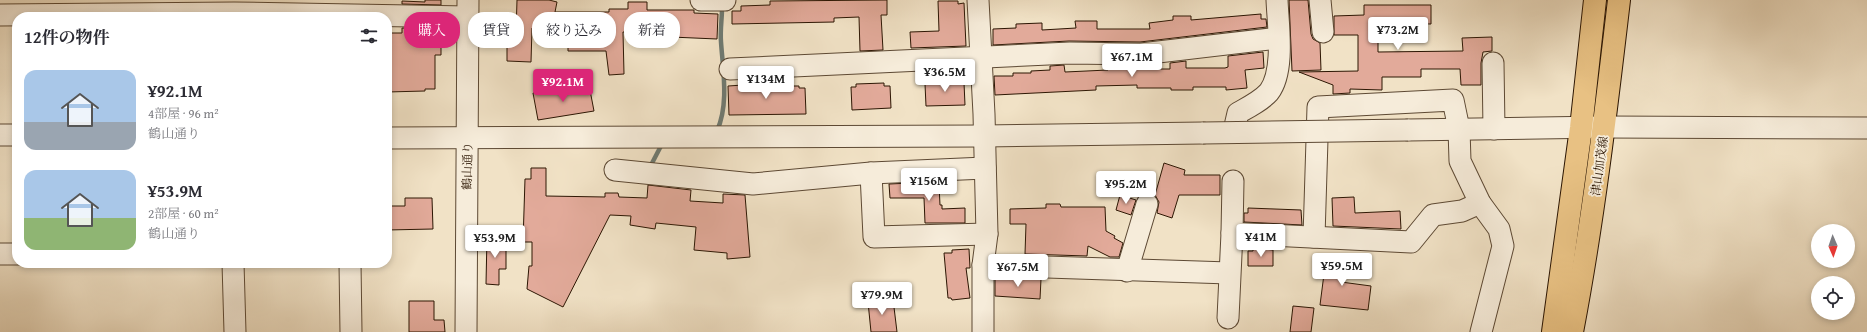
<!DOCTYPE html>
<html lang="ja">
<head>
<meta charset="utf-8">
<style>
  :root { --surface:#fff; --page:#f7f7f7; --text:#2b2b33; --muted:#7c7c81; --accent:#db2777 }
  body { margin:0; font-family:"Gentium Book Plus","Noto Serif JP",serif; background:var(--page); color:var(--text); height:100vh; display:flex; flex-direction:column; font-size:15px; white-space:nowrap }
  * { box-sizing:border-box; margin:0 }
  p { font-size:13px; color:var(--muted) }
  .icon { flex:none; width:22px; height:22px; fill:none; stroke:currentColor; stroke-width:2; stroke-linecap:round; stroke-linejoin:round }
  .map { position:relative; flex:1; overflow:hidden }
  .details { position:absolute; left:12px; top:12px; width:380px; height:256px; display:flex; flex-direction:column; background:var(--surface); border-radius:16px; box-shadow:0 2px 6px #0003 }
  .details>* { flex:none }
  .hud { position:absolute; left:404px; top:12px; width:380px; height:36px; display:flex; gap:8px }
  .needle { width:26px; rotate:178deg }
  .fabs { position:absolute; left:1811px; top:224px; display:grid; gap:8px }
  .fabs a { display:grid; place-items:center; width:44px; height:44px; border-radius:50%; background:var(--surface); box-shadow:0 2px 6px #0003; font-size:20px }
  .price { position:absolute; translate:-50% -34px; padding:0 9px; border-radius:4px; background:#fff; color:#222; font-size:13px; line-height:26px; filter:drop-shadow(0 1px 2px #0008) }
  .price::after { content:''; position:absolute; left:50%; top:24px; width:12px; height:9px; margin-left:-6px; background:inherit; clip-path:polygon(0 0,100% 0,50% 100%) }
  .price.active { background:var(--accent); color:#fff }
  ul { padding:0; list-style:none }
  li { display:flex; align-items:center; gap:12px; height:100px; padding:0 12px }
  li span { display:grid; place-items:center; flex:none; width:112px; height:80px; border-radius:12px; color:#555 }
  li>.icon { margin-inline-start:auto }
  span .icon { width:48px; height:48px; fill:#fffc; stroke-width:1 }
  li b { font-size:17px }
  h2 { display:flex; justify-content:space-between; align-items:center; height:48px; padding:0 12px; font-size:17px }
  .pill { padding:0 14px; border-radius:16px; background:var(--surface); box-shadow:0 2px 6px #0003; font-size:14px; line-height:36px }
  .pill.active { background:var(--accent); color:#fff }
  .map>svg:first-child { display:block }
  .lines { fill:none; stroke-linecap:round; stroke-linejoin:round }
  .stream { stroke:#6f7a71; stroke-width:4.5 }
  .building { fill:#e2aa9a; stroke:#2c1603 }
  .minor-casing { stroke:#5d4934; stroke-width:23 }
  .major-casing { stroke:#2c1603; stroke-width:24 }
  .minor { stroke:#f6ecda; stroke-width:21 }
  .major { stroke:#e8c183; stroke-width:22 }
  .minor-bridge-casing { stroke:#5d4934; stroke-width:23; stroke-linecap:butt }
  .minor-bridge { stroke:#f6ecda; stroke-width:21 }
  .labels { text-anchor:middle; dominant-baseline:central; stroke-width:3.5; stroke-linejoin:round; paint-order:stroke }
  .street-label { font-size:12px; fill:#2c1603; stroke:#f6ecda }
</style>
</head>
<body>
<div class="map">
<svg width="1867" height="332" viewBox="0 0 1867 332">
  <rect width="100%" height="100%" fill="#f1e2c6"/>
  <filter id="stains"><feTurbulence type="fractalNoise" baseFrequency=".005" numOctaves="4"/><feColorMatrix values="0 0 0 0 .2 0 0 0 0 .09 0 0 0 0 .02 0 0 0 .5 -.17"/></filter>
  <radialGradient id="worn" r=".72"><stop offset=".6" stop-color="#630" stop-opacity="0"/><stop offset="1" stop-color="#630" stop-opacity=".3"/></radialGradient>
  <g class="lines">
    <g class="stream">
      <path d="M717 131C729 104 723 71 721 42 720 31 722 19 722 8"/>
      <path d="M650 167 662 144"/>
    </g>
  </g>
  <g class="building">
    <path d="M425 0H441V5L402 4V1L425 2Z"/>
    <path d="M517 0H549L557 2 555 12H609V9H628V2H647V10H694V13L718 14 717 39 648 36V32H623L624 74 609 75 606 51H568V30H541L532 28 531 62 507 61V40H513V33H516Z"/>
    <path d="M887 0V15H881L883 50 860 51 859 17 834 18V22L732 24V11H741V6L770 5V1Z"/>
    <path d="M1289 0H1308L1311 34 1313 39 1320 43 1321 70 1292 71Z"/>
    <path d="M938 1H958V4L964 3 966 46 911 48 910 32 939 31Z"/>
    <path d="M1364 5H1431V24L1378 23V52L1463 51 1462 38 1492 37V51L1483 52 1481 63V85H1461L1460 69H1421V77H1382V90L1350 89V93L1333 94V85L1299 72 1358 71V35H1334V16L1364 15Z"/>
    <path d="M1261 14V19H1266L1267 27 1140 42 1069 41 993 45V29L1016 28V24L1042 23V30L1076 28 1075 21H1097V29H1150L1149 23 1173 20V16H1191V20Z"/>
    <path d="M402 28 441 29V55H435V89H425V91L387 92V33H402Z"/>
    <path d="M1263 52 1264 68 1245 70 1247 88 1226 90V87H1193V90H1171V88H1137V85L1096 86V90L995 95 994 76H1013V73H1031V71L1050 70V66L1064 65 1065 72 1108 70V66H1133V69H1170V63L1186 61V68H1225L1228 67V56Z"/>
    <path d="M959 79V83H964L965 105 926 106 925 84H930V80Z"/>
    <path d="M884 83V86H890L891 108 852 110 851 87H856V84Z"/>
    <path d="M759 84V86H799V88H805L806 114 729 115 728 86Z"/>
    <path d="M589 85 594 111 538 120 533 93 548 90 549 93Z"/>
    <path d="M1164 163 1185 170 1184 175H1220V195H1179L1172 218 1157 213 1159 202 1155 195Z"/>
    <path d="M531 168H546V196L605 197V193H618L619 197 647 198 648 185 691 190 690 201 723 203V194L745 195 750 257 727 259V253L694 250 696 227 656 223 655 229 630 225 631 216 610 215 563 307 527 289 529 266H532V242H523L525 179H531Z"/>
    <path d="M912 183V185L939 184 940 205H942V209L965 208V223H925L924 198H890L889 184Z"/>
    <path d="M1120 195 1136 200 1131 215 1116 210Z"/>
    <path d="M1354 197 1355 213 1400 211 1401 229 1333 226 1332 198Z"/>
    <path d="M405 198H432L433 229 387 230V206H405Z"/>
    <path d="M1046 204H1060L1061 207H1105L1106 231 1115 236 1114 238 1123 243 1119 257H1110L1088 246 1087 256 1025 254 1026 224H1010V209L1046 208Z"/>
    <path d="M1248 208 1301 210 1302 225 1244 222V213H1248Z"/>
    <path d="M487 237H506V269H499V285L486 284Z"/>
    <path d="M1253 248 1273 250V266H1248V251H1253Z"/>
    <path d="M969 249 970 268H966L970 298 952 300 951 298H948L944 253H952V250Z"/>
    <path d="M1324 255 1344 258 1341 282 1371 286 1368 310 1320 305 1324 274H1321Z"/>
    <path d="M995 277 1041 279 1040 299 995 296Z"/>
    <path d="M893 299 897 332H871L868 302Z"/>
    <path d="M409 301H434V320H444L445 332H409Z"/>
    <path d="M1293 306 1314 308 1311 332H1290Z"/>
  </g>
  <g class="lines">
    <defs>
      <g id="minor">
        <path d="M701 0H725"/>
        <path d="M978 0 984 114 987 234 983 265V332"/>
        <path d="M1320 0 1323 32"/>
        <path d="M0 15 234 13 468 17"/>
        <path d="M1493 63 1494 129"/>
        <path d="M730 69 1070 53 1141 54 1278 38"/>
        <path d="M1235 126 1238 113C1249 107 1261 101 1269 92 1285 71 1278 25 1277 0"/>
        <path d="M1408 130 1604 127 1867 128"/>
        <path d="M0 135H17"/>
        <path d="M387 138 984 136 1203 133"/>
        <path d="M615 170 753 184 871 173 985 168"/>
        <path d="M871 173 874 237 987 234"/>
        <path d="M1232 233 1411 242 1433 215 1462 211 1480 203"/>
        <path d="M1314 237 1318 107 1453 100 1459 129 1460 161 1480 203 1499 229 1503 246 1481 332"/>
        <path d="M0 254H17"/>
        <path d="M233 263 235 332"/>
        <path d="M350 263 351 332"/>
        <path d="M983 265 1229 273"/>
        <path d="M1127 271 1147 204"/>
        <path d="M1228 318 1232 233 1233 181"/>
        <path d="M466 332 468 0"/>
      </g>
      <g id="major">
        <path d="M1553 332 1581 128 1595 0"/>
        <path d="M1572 332C1593 222 1606 111 1619 0"/>
      </g>
    </defs>
    <use href="#minor" class="minor-casing"/>
    <use href="#major" class="major-casing"/>
    <use href="#minor" class="minor"/>
    <use href="#major" class="major"/>
    <defs>
      <path id="minor-bridge" d="M1203 133 1408 130"/>
    </defs>
    <use href="#minor-bridge" class="minor-bridge-casing"/>
    <use href="#minor-bridge" class="minor-bridge"/>
  </g>
  <g class="labels">
    <g class="street-label">
      <text transform="translate(467 166) rotate(-89)">鶴山通り</text>
      <text transform="translate(1599 166) rotate(-82)">津山加茂線</text>
    </g>
  </g>
  <rect width="100%" height="100%" filter="url(#stains)"/>
  <rect width="100%" height="100%" fill="url(#worn)"/>
</svg>
<div class="fabs">
<a><svg class="needle" viewBox="-14 -14 28 28"><path d="M0-13l5 13h-10z" fill="#e53935"/><path d="M0 13l5-13h-10z" fill="#7c7c81"/></svg></a>
<a><svg class="icon" aria-label="locate" viewBox="0 0 24 24"><circle cx="12" cy="12" r="6"/><path d="M12 2v4M12 18v4M2 12h4M18 12h4"/></svg></a>
</div>
<b class="price" style="left:1398px;top:51px">¥73.2M</b>
<b class="price" style="left:1132px;top:78px">¥67.1M</b>
<b class="price" style="left:945px;top:93px">¥36.5M</b>
<b class="price" style="left:766px;top:100px">¥134M</b>
<b class="price active" style="left:563px;top:103px">¥92.1M</b>
<b class="price" style="left:929px;top:202px">¥156M</b>
<b class="price" style="left:1126px;top:205px">¥95.2M</b>
<b class="price" style="left:1261px;top:258px">¥41M</b>
<b class="price" style="left:495px;top:259px">¥53.9M</b>
<b class="price" style="left:1342px;top:287px">¥59.5M</b>
<b class="price" style="left:1018px;top:288px">¥67.5M</b>
<b class="price" style="left:882px;top:316px">¥79.9M</b>
<div class="hud">
<a class="pill active">購入</a>
<a class="pill">賃貸</a>
<a class="pill">絞り込み</a>
<a class="pill">新着</a>
</div>
<section class="details">
<h2>12件の物件<svg class="icon" aria-label="filters" viewBox="0 0 24 24"><path d="M4 7h16M4 17h16"/><circle cx="9" cy="7" r="2"/><circle cx="15" cy="17" r="2"/></svg></h2>
<ul>
<li><span style="background:linear-gradient(#a9c7e8 65%,#9aa5b1 0)"><svg class="icon" aria-label="home" viewBox="0 0 24 24"><path d="M3 11l9-7 9 7M6 9v11h12V9"/></svg></span><div><b>¥92.1M</b><p>4部屋 · 96 m²</p><p>鶴山通り</p></div></li>
<li><span style="background:linear-gradient(#a9c7e8 60%,#8fb573 0)"><svg class="icon" aria-label="home" viewBox="0 0 24 24"><path d="M3 11l9-7 9 7M6 9v11h12V9"/></svg></span><div><b>¥53.9M</b><p>2部屋 · 60 m²</p><p>鶴山通り</p></div></li>
</ul>
</section>
</div>
</body>
</html>
